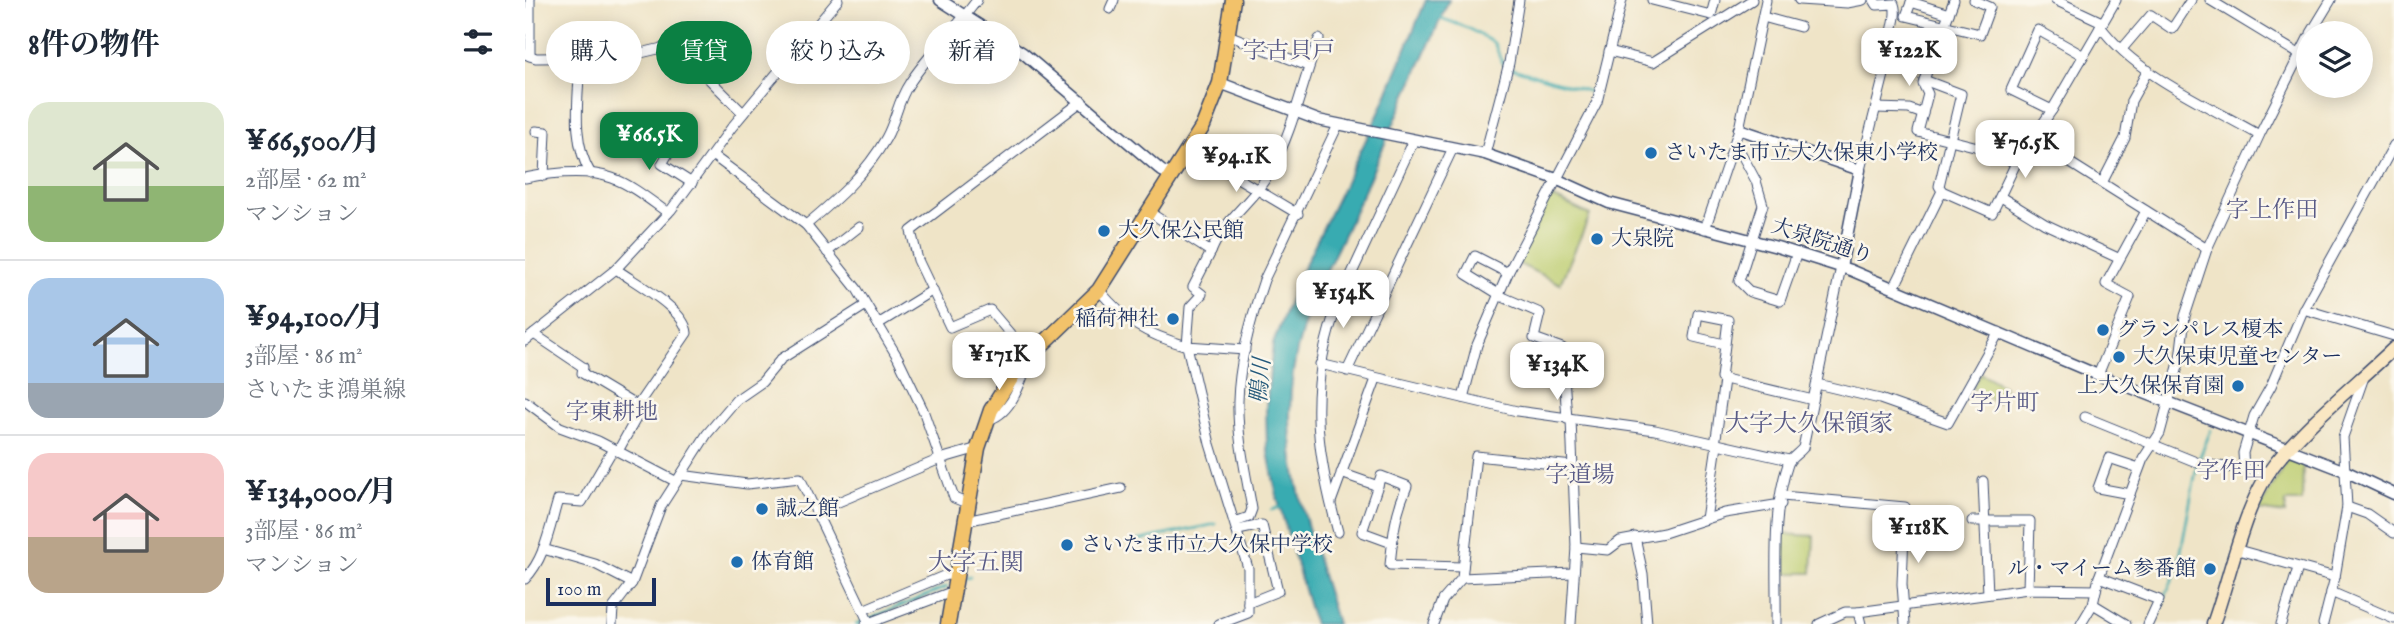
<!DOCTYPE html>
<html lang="ja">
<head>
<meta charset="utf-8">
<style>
  :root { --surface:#fff; --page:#f6f6f7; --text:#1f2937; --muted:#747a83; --line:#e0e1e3; --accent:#0b8043 }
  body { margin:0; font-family:"IM FELL English","Noto Serif JP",serif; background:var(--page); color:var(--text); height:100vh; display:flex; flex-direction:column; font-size:26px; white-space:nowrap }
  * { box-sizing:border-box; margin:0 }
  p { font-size:23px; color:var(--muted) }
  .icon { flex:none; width:38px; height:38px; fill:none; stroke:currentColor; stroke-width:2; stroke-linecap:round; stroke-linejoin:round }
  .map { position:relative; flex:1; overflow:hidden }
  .panel { display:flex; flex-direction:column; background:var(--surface); width:525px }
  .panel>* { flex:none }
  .hud { position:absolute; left:21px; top:21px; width:665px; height:63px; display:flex; gap:14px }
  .tools { position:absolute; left:1771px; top:21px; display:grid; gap:14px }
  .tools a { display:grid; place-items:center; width:77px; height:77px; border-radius:50%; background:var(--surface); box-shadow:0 4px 18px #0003; font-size:35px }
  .scale { position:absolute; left:21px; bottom:18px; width:110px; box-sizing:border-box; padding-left:7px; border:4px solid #1b2f5e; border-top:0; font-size:19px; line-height:24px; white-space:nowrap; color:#1b2f5e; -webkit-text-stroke:5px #fbf7ec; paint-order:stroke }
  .price { position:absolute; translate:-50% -60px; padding:0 16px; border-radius:14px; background:#fff; color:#222; font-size:23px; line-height:46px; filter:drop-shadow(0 2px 4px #0008) }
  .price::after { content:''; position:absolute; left:50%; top:42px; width:21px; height:16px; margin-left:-10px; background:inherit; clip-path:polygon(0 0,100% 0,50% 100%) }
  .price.selected { background:var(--accent); color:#fff }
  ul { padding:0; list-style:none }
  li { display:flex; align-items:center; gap:21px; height:175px; padding:0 28px }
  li+li { border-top:2px solid var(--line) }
  li span { display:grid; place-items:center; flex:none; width:196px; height:140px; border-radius:21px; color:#555 }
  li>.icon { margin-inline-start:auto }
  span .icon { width:84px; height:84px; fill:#fffc; stroke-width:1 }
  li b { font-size:30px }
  h2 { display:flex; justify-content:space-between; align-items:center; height:84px; padding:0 28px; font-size:30px }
  .chip { padding:0 24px; border-radius:32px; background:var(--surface); box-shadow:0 4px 18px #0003; font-size:24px; line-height:63px }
  .chip.selected { background:var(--accent); color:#fff }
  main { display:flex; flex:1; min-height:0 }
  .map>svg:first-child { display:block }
  .green { fill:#bccc6e; stroke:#6c7e66; stroke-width:2 }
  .water { fill:#38abb1; stroke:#2a6d88; stroke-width:2 }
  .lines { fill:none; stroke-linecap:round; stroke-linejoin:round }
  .stream { stroke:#38abb1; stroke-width:2.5 }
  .minor-casing { stroke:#3b4a6e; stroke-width:11 }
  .tertiary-casing { stroke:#3b4a6e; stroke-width:13 }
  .secondary-casing { stroke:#3b4a6e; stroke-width:15 }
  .primary-casing { stroke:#3b4a6e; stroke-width:17 }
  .minor { stroke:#fff; stroke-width:9 }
  .tertiary { stroke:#fff; stroke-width:10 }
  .secondary { stroke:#fae7c3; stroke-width:12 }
  .primary { stroke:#f2c26a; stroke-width:14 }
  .poi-dot { fill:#1f6fb2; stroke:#fbf7ec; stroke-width:2.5 }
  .labels { text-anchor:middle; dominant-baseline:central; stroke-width:5; stroke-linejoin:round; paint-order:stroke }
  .poi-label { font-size:21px; fill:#1b2f5e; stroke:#fbf7ec; text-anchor:start }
  .street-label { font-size:21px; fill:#1b2f5e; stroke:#fbf7ec }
  .neighbourhood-label { font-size:23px; fill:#585a86; stroke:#fbf7ec }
  .water-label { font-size:23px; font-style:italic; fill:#255a7b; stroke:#fbf7ec }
  .quarter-label { font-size:24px; fill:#585a86; stroke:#fbf7ec }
</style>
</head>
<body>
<main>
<section class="panel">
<h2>8件の物件<svg class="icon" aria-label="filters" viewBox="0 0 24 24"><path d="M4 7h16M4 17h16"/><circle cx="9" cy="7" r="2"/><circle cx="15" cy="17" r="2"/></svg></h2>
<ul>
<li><span style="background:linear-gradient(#dfe7d0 60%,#8fb573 0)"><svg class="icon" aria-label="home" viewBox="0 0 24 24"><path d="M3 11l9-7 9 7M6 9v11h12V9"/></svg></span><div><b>¥66,500/月</b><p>2部屋 · 62 m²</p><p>マンション</p></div></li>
<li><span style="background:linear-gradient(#a9c7e8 75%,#9aa5b1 0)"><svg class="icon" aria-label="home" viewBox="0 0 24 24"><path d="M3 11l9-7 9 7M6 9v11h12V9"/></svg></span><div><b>¥94,100/月</b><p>3部屋 · 86 m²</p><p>さいたま鴻巣線</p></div></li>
<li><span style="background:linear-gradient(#f6c9c9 60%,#b9a48a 0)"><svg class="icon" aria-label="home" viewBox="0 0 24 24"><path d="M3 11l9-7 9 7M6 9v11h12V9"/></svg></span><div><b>¥134,000/月</b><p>3部屋 · 86 m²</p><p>マンション</p></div></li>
</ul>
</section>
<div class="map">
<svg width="1869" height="624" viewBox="0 0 1869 624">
  <rect width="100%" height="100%" fill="#fbf7ec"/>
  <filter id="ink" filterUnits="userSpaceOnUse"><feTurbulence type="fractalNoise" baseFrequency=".0143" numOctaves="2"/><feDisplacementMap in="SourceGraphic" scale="14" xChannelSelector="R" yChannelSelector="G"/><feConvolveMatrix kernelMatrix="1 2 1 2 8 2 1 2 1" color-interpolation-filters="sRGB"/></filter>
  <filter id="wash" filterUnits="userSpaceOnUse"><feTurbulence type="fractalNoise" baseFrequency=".00686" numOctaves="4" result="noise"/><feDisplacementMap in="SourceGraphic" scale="28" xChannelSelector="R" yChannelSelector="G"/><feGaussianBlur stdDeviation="1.57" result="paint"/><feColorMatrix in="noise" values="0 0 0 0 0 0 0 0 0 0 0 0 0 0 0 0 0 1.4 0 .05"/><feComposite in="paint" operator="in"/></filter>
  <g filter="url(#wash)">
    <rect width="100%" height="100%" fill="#efe4c7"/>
    <g class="green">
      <path d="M1025 196 1065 215 1035 284 992 263Z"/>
      <path d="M1455 373 1480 387 1472 403 1447 388Z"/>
      <path d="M1763 459 1778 463 1777 502H1761L1760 514 1734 510Z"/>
      <path d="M1256 534 1289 536 1287 573H1254Z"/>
    </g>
    <path class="water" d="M901 0H924C893 69 862 139 831 208 797 285 764 330 765 418 765 488 793 557 812 624H789L752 497 742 447 741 407 748 344 771 283 854 113Z"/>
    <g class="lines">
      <g class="stream">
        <path d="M913 17 943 28 969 43 979 66"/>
        <path d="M985 68 1069 93"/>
        <path d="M1674 459 1686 430"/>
        <path d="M746 510 756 507"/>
        <path d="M611 541 691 524"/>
        <path d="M435 581 445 577"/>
        <path d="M1630 620 1653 567 1672 465"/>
        <path d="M331 624 422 587"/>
      </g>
    </g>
  </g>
  <g filter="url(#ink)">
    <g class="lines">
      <defs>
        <g id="minor">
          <path d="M5 0V56"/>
          <path d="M1127 0 1186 15 1190 0"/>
          <path d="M1274 0 1322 3 1338 0"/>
          <path d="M1387 0 1381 16 1455 34 1465 7 1449 0"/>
          <path d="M1429 0 1420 24 1416 27 1398 84 1403 94 1393 132 1457 148 1491 163"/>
          <path d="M1530 0 1577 22"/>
          <path d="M1685 0 1774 54"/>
          <path d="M1386 2 1424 14"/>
          <path d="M585 9 589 0"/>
          <path d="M1238 17 1275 27"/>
          <path d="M1575 26C1612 76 1681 104 1734 135"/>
          <path d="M1786 33 1806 0"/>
          <path d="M703 35 783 66"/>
          <path d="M1597 49 1626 15 1647 29 1666 0"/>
          <path d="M1084 51 1128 62 1227 0"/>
          <path d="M0 54 11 58 99 57 137 48 154 49 218 113"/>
          <path d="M55 58C54 96 45 140 66 174"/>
          <path d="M1399 80 1436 94 1414 186 1417 191"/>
          <path d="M1351 108 1384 109 1398 114"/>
          <path d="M1527 110 1486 90 1513 30 1557 55"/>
          <path d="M11 131 21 132 19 176"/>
          <path d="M150 142 137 164 167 183"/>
          <path d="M1210 142 1231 181 1238 205 1214 281 1225 292 1255 301 1272 253"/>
          <path d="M1506 142 1531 154 1682 249"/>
          <path d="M664 149 773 214"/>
          <path d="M960 154 984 63 994 0"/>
          <path d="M187 155 281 225 332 289 373 358 398 410 429 498 444 504"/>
          <path d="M698 169 712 146"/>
          <path d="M1335 170 1365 51C1363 35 1374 18 1369 4L1352 5 1349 0"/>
          <path d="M0 178C26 173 62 169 87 178 107 185 126 201 143 213"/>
          <path d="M1577 183 1600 138 1606 101 1623 70"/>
          <path d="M1476 197 1520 224 1593 258"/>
          <path d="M624 212 686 252C702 214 728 203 746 170 769 129 777 82 794 39"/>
          <path d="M281 225C312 199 341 174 361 138 371 120 373 100 384 84 404 53 431 29 452 0"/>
          <path d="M1180 229 1214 129 1241 0"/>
          <path d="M302 252 334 227"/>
          <path d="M686 252 668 287 677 294 665 307 662 346 720 350"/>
          <path d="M983 273 950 256 941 274 980 298 1015 313 1009 338 1037 348 1042 419"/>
          <path d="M1369 288 1417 191 1467 213 1491 163 1527 110 1591 0"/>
          <path d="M574 290C602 323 620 334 662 346L685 444 723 568V613L694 624"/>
          <path d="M1778 309 1869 336"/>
          <path d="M353 324 408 290"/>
          <path d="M9 334 58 367 57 373 112 406 162 333C160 309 110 283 91 269"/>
          <path d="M0 341 91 269 146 210 207 127 313 0"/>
          <path d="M1199 344 1169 337 1173 314 1203 320 1196 378 1288 400"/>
          <path d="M504 356 465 310 425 327 393 260 386 231 557 101"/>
          <path d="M795 364 992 411 1130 430 1264 460"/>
          <path d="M822 371 928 148"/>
          <path d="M1573 375 1605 297 1581 284 1621 211"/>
          <path d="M1292 384 1355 399 1423 423 1474 332"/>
          <path d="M938 398 952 345 983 273 1072 102 1097 0"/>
          <path d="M0 401 35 427 73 441 150 481"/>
          <path d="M1560 417 1676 464 1746 472"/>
          <path d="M462 420C483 416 493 390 500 371L495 365"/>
          <path d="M1190 445 1199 380"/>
          <path d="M93 451 114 413 112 406"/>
          <path d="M1719 467 1718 453 1729 416 1746 386 1779 308 1869 145"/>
          <path d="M816 473 853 486"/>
          <path d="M156 475 222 484 275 478 344 623"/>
          <path d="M1458 481 1463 594"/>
          <path d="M1605 494 1573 488 1584 458 1614 468"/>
          <path d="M1257 496 1380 507 1377 584 1380 624"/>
          <path d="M806 502 851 379"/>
          <path d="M1822 507 1842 514 1869 533"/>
          <path d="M292 511 415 459 453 448"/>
          <path d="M1181 519 1192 445"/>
          <path d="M441 521 596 488"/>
          <path d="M1447 521H1505L1503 589"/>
          <path d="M710 522 724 517 727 509C721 474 712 437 713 401 714 361 726 318 739 280L813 125"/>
          <path d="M713 530 737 525 753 591 723 603"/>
          <path d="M813 532C790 449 782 383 814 301L889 140"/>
          <path d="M1110 537 1118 574 1122 624"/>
          <path d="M867 543 837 532 856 476 882 486C870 514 868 535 865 565L938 567"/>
          <path d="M1051 547 1083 550 1095 541 1139 533 1200 513 1256 504"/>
          <path d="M18 549 70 564 107 583"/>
          <path d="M1713 550 1810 577"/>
          <path d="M1574 577 1634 600 1623 624"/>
          <path d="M937 578 1048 573"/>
          <path d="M0 579C20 559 25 526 33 500L57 502 88 449"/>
          <path d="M1806 592 1869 619"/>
          <path d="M1568 604 1601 624"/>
          <path d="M338 610 421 575 432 576"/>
          <path d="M87 624 88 608 107 583 136 506 182 434 211 400 237 382 256 359 341 305"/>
          <path d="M341 624 429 591"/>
          <path d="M909 624 918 600 937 578 951 456 1048 466"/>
          <path d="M1046 624 1051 547 1046 419"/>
          <path d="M1251 624C1252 573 1246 513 1263 464 1265 458 1273 454 1278 448L1316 267"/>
          <path d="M1294 624 1320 612H1333"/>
          <path d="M1336 624 1333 612 1503 589 1571 590"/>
          <path d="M1556 624 1568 604 1574 577 1618 459 1635 433 1655 359 1660 316 1682 249 1735 134 1783 38"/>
          <path d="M1756 624 1773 568"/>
          <path d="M1798 624 1810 577 1822 507 1818 437 1839 377"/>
        </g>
        <g id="tertiary">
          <path d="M415 0 498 53 637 171 647 175"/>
          <path d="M695 83 793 120 960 154 1031 179 1084 203 1252 247 1325 270 1573 375 1820 471 1869 494"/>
          <path d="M1214 129 1335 170 1316 267"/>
        </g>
        <path id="secondary" d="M1688 624C1706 575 1719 500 1753 460 1787 419 1830 385 1869 348"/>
        <path id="primary" d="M423 624 453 448 466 410 492 369 574 290 678 126 695 83 708 0"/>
      </defs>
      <use href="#minor" class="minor-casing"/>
      <use href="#tertiary" class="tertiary-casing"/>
      <use href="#secondary" class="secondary-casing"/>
      <use href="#primary" class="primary-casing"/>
      <use href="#minor" class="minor"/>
      <use href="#tertiary" class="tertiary"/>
      <use href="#secondary" class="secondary"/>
      <use href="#primary" class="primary"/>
    </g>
  </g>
  <g class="poi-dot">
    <circle cx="1126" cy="153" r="7"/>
    <circle cx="579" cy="231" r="7"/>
    <circle cx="1072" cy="239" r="7"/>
    <circle cx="648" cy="319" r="7"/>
    <circle cx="1578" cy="330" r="7"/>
    <circle cx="1594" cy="357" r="7"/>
    <circle cx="1713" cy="386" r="7"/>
    <circle cx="237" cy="509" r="7"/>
    <circle cx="542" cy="545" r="7"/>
    <circle cx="212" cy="562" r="7"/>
    <circle cx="1685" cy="569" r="7"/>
  </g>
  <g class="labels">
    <g class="poi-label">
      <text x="1140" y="153">さいたま市立大久保東小学校</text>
      <text x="593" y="231">大久保公民館</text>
      <text x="1086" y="239">大泉院</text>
      <text x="634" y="319" text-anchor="end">稲荷神社</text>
      <text x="1592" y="330">グランパレス榎本</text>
      <text x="1608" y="357">大久保東児童センター</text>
      <text x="1699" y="386" text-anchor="end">上大久保保育園</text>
      <text x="251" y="509">誠之館</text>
      <text x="556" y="545">さいたま市立大久保中学校</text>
      <text x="226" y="562">体育館</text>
      <text x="1671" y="569" text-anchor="end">ル・マイーム参番館</text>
    </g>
    <g class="street-label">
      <text transform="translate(1297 242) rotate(18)">大泉院通り</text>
    </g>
    <g class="neighbourhood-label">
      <text x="764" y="51">字古貝戸</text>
      <text x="1747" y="210">字上作田</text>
      <text x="1480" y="403">字片町</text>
      <text x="87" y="412">字東耕地</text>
      <text x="1706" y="471">字作田</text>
      <text x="1055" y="475">字道場</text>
    </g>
    <g class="water-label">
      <text transform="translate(736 381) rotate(-85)">鴨川</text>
    </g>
    <g class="quarter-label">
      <text x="1284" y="424">大字大久保領家</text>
      <text x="451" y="563">大字五関</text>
    </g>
  </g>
</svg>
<div class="tools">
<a><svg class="icon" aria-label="layers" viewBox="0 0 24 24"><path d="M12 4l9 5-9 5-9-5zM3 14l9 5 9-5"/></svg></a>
</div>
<div class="scale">100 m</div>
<b class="price" style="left:1384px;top:88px">¥122K</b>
<b class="price selected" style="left:124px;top:172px">¥66.5K</b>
<b class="price" style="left:1500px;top:180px">¥76.5K</b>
<b class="price" style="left:711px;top:194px">¥94.1K</b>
<b class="price" style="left:818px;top:330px">¥154K</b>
<b class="price" style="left:474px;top:392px">¥171K</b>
<b class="price" style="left:1032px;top:402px">¥134K</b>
<b class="price" style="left:1393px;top:565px">¥118K</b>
<div class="hud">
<a class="chip">購入</a>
<a class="chip selected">賃貸</a>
<a class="chip">絞り込み</a>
<a class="chip">新着</a>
</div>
</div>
</main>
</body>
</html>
